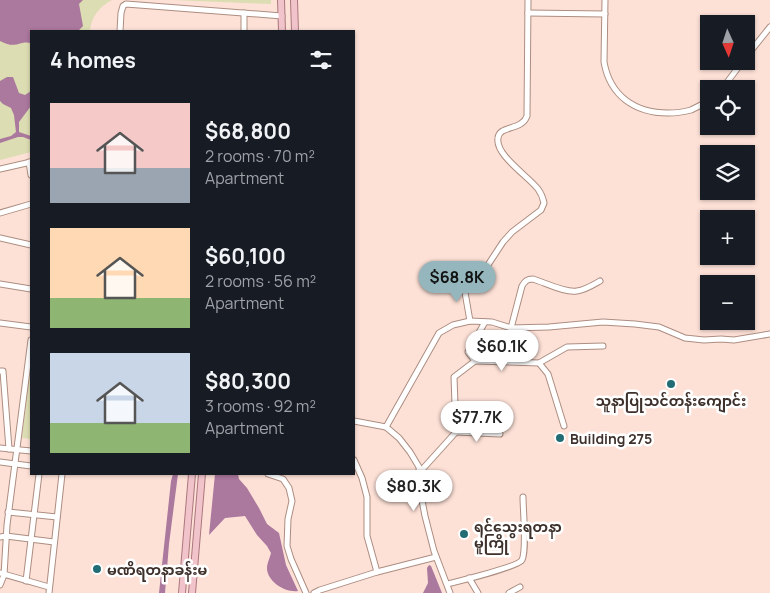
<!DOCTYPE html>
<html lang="en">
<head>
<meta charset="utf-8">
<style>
  :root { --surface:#171b24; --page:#242831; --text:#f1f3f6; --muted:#9ea1a6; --accent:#94b6bc }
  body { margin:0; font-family:Manrope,"Noto Sans Myanmar",sans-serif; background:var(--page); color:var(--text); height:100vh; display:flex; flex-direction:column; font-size:19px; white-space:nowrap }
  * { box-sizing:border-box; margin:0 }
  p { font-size:16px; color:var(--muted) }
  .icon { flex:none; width:28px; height:28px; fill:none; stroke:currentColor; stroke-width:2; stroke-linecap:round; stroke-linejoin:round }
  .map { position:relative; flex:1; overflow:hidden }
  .panel { position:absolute; left:30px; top:30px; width:325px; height:445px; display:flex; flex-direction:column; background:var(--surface); border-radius:0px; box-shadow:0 1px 4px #0004 }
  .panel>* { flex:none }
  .needle { width:32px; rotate:177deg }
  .buttons { position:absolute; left:700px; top:15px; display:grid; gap:10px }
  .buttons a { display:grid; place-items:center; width:55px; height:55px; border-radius:0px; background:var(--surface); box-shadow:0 1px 4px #0004; font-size:25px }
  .price { position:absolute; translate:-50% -42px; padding:0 11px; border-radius:18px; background:#fff; color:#222; font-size:16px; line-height:32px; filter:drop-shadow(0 1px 2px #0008) }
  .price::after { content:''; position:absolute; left:50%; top:30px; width:15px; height:11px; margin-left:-8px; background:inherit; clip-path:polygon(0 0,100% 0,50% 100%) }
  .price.active { background:var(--accent); color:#111 }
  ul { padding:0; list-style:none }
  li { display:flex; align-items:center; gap:15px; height:125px; padding:0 20px }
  li span { display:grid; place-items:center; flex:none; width:140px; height:100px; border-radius:0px; color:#555 }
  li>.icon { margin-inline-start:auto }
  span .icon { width:60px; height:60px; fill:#fffc; stroke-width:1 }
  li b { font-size:21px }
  h2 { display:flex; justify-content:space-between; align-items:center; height:60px; padding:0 20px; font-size:21px }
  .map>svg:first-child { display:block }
  .green { fill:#dcddb2 }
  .water { fill:#ab789e }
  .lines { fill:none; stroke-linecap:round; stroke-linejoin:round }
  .minor-casing { stroke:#ad8d81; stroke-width:7 }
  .major-casing { stroke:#ac777d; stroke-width:8 }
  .minor { stroke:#fff; stroke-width:5 }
  .major { stroke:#f1c4cb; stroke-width:6 }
  .poi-dot { fill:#226c76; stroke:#fff; stroke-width:2 }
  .labels { text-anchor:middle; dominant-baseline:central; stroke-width:5; stroke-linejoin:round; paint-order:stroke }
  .poi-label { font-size:14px; font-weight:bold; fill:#3e312c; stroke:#fff; text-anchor:start }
</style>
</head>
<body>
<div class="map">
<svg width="770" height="593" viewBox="0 0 770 593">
  <rect width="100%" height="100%" fill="#fde1d7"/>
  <g class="green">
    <path d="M0 0H112C100 6 91 17 90 31H31V152L0 160Z"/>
    <path d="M173 0H271V4Z"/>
    <path d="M31 363V439L22 438Z"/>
  </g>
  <g class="water">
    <path d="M0 0H83L79 4 83 26 78 31H31V43C18 40 17 50 0 41Z"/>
    <path d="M7 77H13L19 93 25 95 31 91V106L19 122V132L31 136V140L23 137H18L0 143V139L11 136 16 132 14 115 11 108 3 104 0 101V81Z"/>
    <path d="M173 474H178L169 544 165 593H159L171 481Z"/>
    <path d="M215 474H238L239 479 247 488 259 508 267 524 279 533 286 565 298 591C286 593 267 582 267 568 267 564 270 557 271 553L267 546 257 535 245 516 225 518 209 535Z"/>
    <path d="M429 565 431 566 442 593H423L428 583 427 568Z"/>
  </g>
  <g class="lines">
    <defs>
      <g id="minor">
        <path d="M605 0 604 62C610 96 635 113 668 113 676 113 684 112 691 110 697 107 703 104 709 101"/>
        <path d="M528 13 605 14"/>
        <path d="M120 31 121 13 123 6 126 4 282 16"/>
        <path d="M244 31V13"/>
        <path d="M746 57 770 27"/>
        <path d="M722 89 743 61"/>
        <path d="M29 162 31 175"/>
        <path d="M0 169 31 162"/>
        <path d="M0 213 31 204"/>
        <path d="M0 238 31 245"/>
        <path d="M0 284 31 289"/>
        <path d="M470 321 463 281H472L477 279 482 274 503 242 512 232 541 210 544 203C543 198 541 193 538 189 528 176 495 155 498 138 499 125 522 131 527 116L528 0"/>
        <path d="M485 322 468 352 475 361 539 363 548 374 564 426"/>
        <path d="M0 323 31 327"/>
        <path d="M511 328 522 286C525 281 527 279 533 279 546 283 565 293 577 291 585 290 593 285 600 281"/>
        <path d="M539 363 567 347 603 346"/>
        <path d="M0 371H3L9 449"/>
        <path d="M354 421 386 427 439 333 453 325 470 321 492 322 511 328 549 327 603 322 635 324 659 327 685 338 704 340 721 339 734 340 770 334"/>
        <path d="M386 427 399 438 410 452 419 467 420 490 425 516 434 551 450 593"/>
        <path d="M456 432 500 434"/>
        <path d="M0 448 31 451"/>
        <path d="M354 460 362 478 367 497V536L377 572"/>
        <path d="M0 462 31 466"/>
        <path d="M419 473 456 432 454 377 475 361"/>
        <path d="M268 474 283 479 289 488 292 501 288 519 287 546 291 559 306 593"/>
        <path d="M8 512 57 517"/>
        <path d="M0 537 6 536 54 542"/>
        <path d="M0 573 49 587"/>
        <path d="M469 578 478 593"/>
        <path d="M26 581 39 474"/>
        <path d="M448 584C459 581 518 567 522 560 527 550 523 510 523 497"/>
        <path d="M0 585 4 575 7 525 31 340"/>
        <path d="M49 593 62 474"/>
        <path d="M314 593 320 590 377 572 436 557"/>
        <path d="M509 593 520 587"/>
      </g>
      <g id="major">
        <path d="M281 0 282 31"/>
        <path d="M294 0 295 31"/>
        <path d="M182 593 192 474"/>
        <path d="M192 593 202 474"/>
      </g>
    </defs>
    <use href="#minor" class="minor-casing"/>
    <use href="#major" class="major-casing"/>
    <use href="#minor" class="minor"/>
    <use href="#major" class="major"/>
  </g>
  <g class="poi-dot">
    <circle cx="671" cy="384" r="5"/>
    <circle cx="560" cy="438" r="5"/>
    <circle cx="464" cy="534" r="5"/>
    <circle cx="97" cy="569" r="5"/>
  </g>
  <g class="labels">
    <g class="poi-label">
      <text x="671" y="400" text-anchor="middle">သူနာပြုသင်တန်းကျောင်း</text>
      <text x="570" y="438">Building 275</text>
      <text x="474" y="526">ရင်သွေးရတနာ<tspan x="474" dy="16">မူကြို</tspan></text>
      <text x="107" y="569">မဏိရတနာခန်းမ</text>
    </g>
  </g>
</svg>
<div class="buttons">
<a><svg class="needle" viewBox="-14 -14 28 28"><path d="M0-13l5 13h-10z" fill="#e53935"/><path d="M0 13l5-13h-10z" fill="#9ea1a6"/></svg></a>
<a><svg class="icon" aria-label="locate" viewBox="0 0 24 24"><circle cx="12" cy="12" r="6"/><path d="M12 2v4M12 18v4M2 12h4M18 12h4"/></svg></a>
<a><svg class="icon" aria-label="layers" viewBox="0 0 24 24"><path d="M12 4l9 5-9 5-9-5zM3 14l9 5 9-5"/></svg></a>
<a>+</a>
<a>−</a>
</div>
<b class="price active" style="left:457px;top:303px">$68.8K</b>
<b class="price" style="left:502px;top:372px">$60.1K</b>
<b class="price" style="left:477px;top:443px">$77.7K</b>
<b class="price" style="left:414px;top:512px">$80.3K</b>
<section class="panel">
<h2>4 homes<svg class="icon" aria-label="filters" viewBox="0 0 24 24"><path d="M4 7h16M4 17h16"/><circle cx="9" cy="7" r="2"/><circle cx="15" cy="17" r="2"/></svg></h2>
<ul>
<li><span style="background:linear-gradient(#f6c9c9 65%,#9aa5b1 0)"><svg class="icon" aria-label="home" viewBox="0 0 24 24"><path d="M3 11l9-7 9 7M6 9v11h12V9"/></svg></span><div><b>$68,800</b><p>2 rooms · 70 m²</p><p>Apartment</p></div></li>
<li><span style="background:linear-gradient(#ffd9b3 70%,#8fb573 0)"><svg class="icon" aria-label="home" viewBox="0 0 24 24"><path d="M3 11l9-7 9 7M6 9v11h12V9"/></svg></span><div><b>$60,100</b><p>2 rooms · 56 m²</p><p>Apartment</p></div></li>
<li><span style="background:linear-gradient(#c9d6e8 70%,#8fb573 0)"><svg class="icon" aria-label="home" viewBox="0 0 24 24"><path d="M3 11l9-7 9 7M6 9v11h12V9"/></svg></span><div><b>$80,300</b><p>3 rooms · 92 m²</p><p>Apartment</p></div></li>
</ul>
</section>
</div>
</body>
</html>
